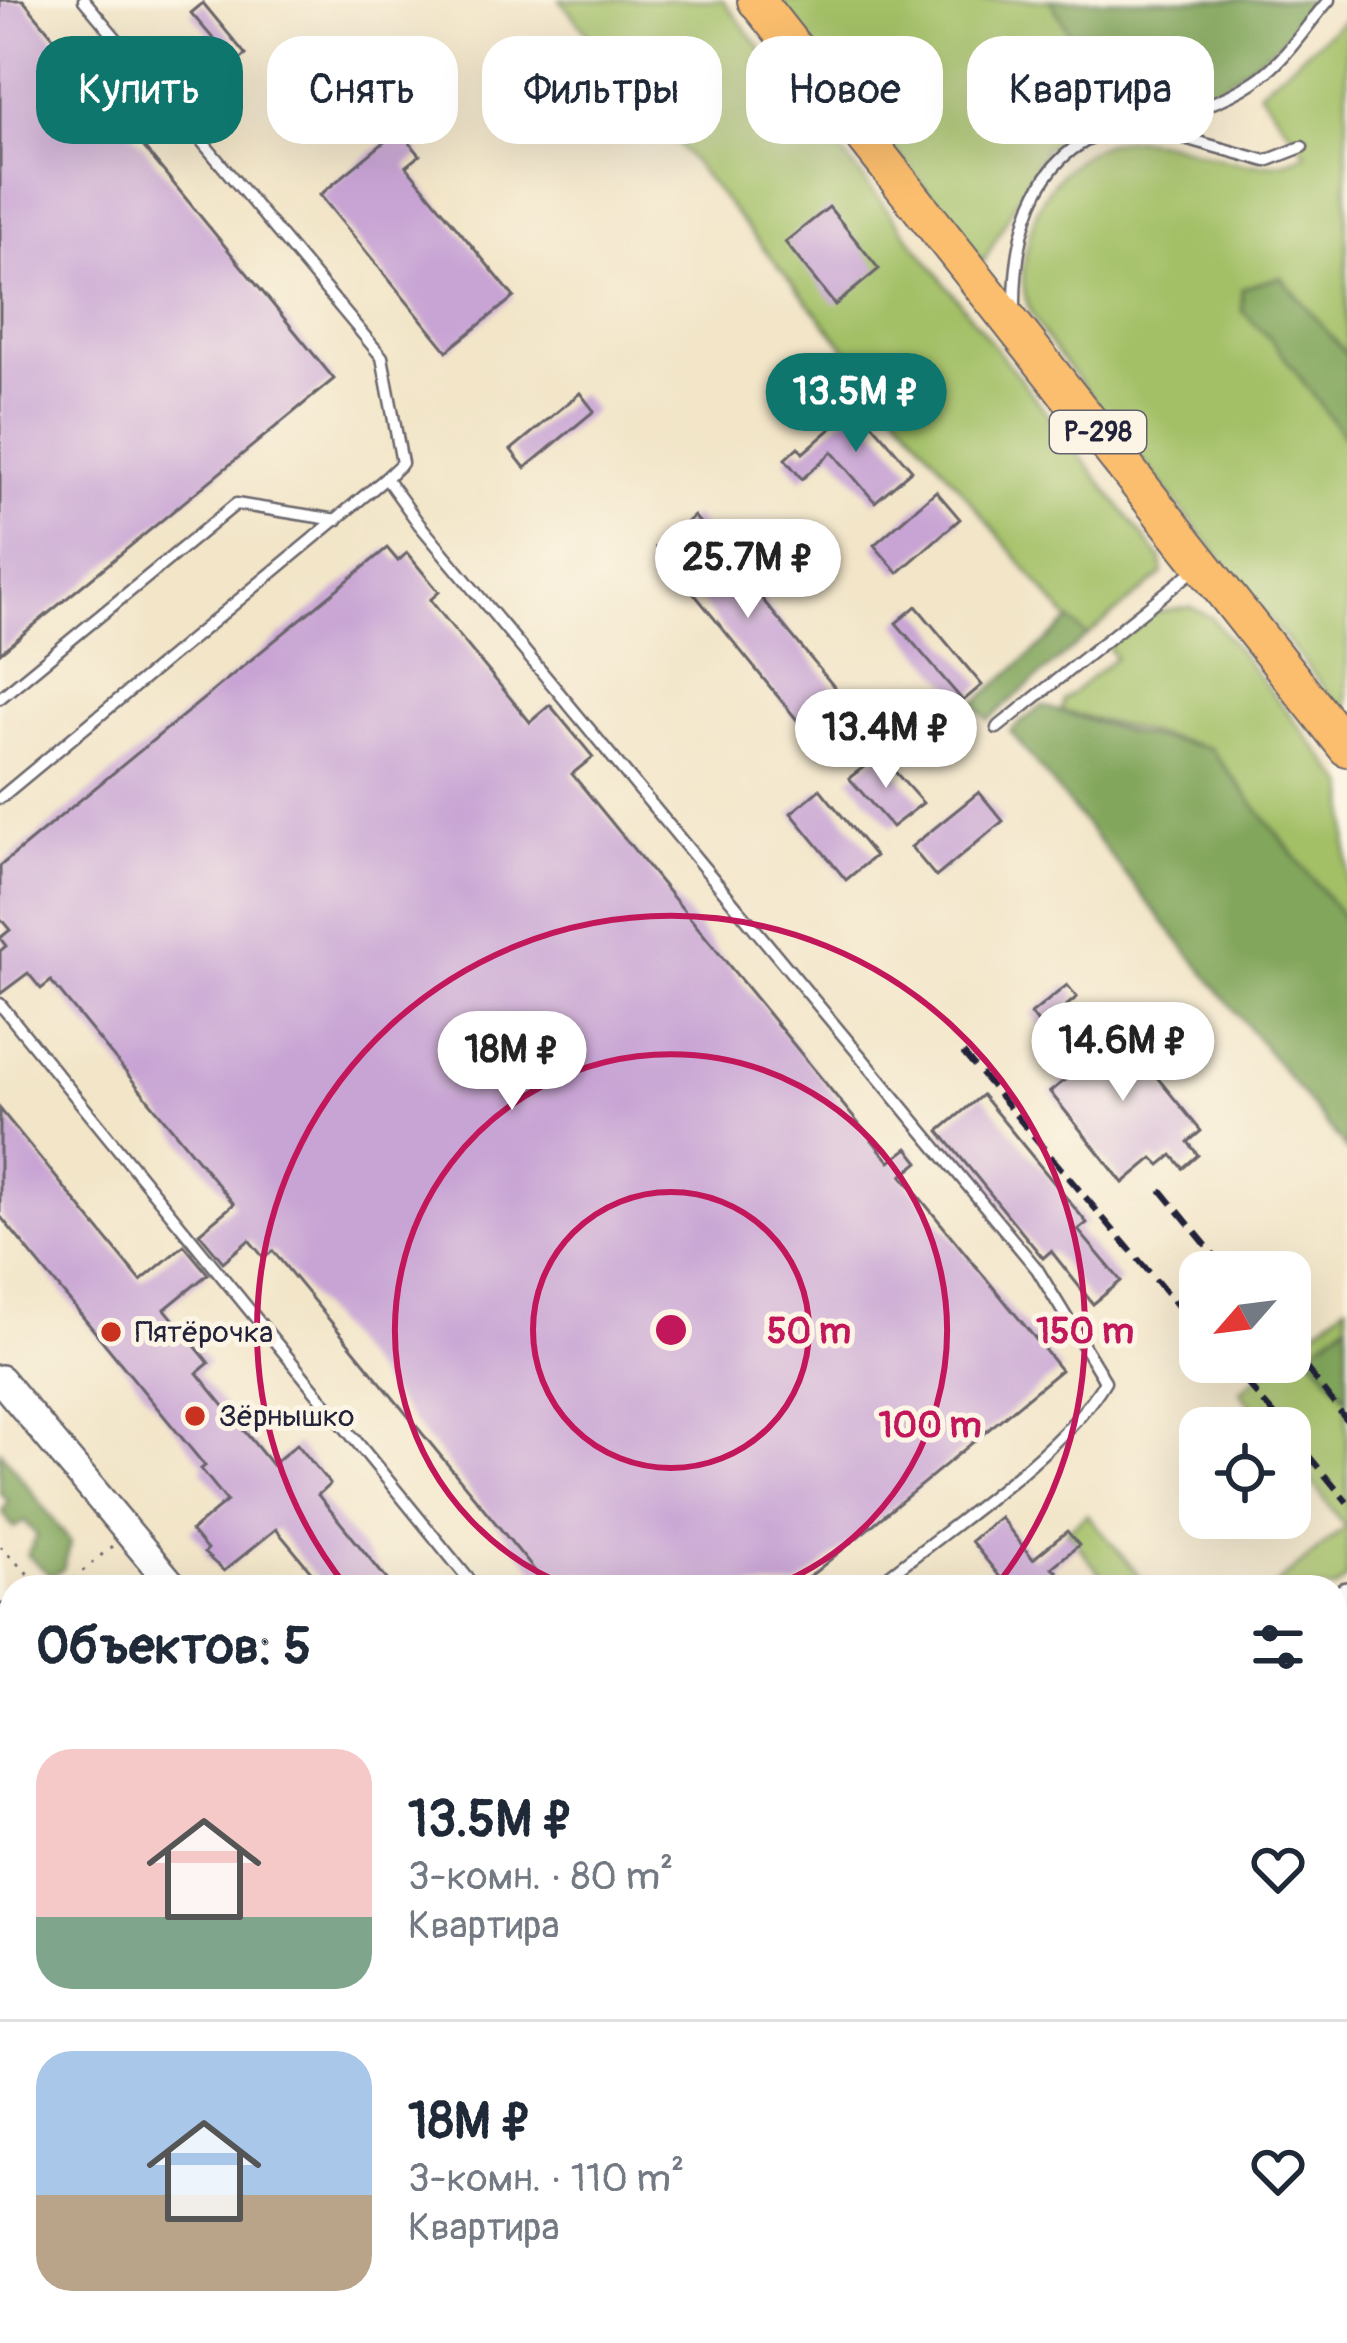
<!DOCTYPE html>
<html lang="ru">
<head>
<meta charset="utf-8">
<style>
  :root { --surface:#fff; --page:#f6f6f7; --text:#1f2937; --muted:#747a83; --line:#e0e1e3; --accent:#0f766e }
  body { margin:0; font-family:Pangolin,sans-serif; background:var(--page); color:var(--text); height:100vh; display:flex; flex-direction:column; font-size:45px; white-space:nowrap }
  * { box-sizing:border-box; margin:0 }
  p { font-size:39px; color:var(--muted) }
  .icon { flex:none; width:66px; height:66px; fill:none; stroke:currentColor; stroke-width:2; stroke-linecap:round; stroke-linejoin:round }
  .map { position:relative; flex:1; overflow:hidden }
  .drawer { position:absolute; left:0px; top:1575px; width:1347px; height:768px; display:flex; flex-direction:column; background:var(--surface); border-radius:36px 36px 0 0; box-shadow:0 12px 48px #0002 }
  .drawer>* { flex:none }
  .top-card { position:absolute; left:36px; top:36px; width:1275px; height:108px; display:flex; gap:24px }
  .needle { width:78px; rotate:242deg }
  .tools { position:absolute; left:1179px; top:1251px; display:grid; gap:24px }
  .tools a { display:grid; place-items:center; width:132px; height:132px; border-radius:24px; background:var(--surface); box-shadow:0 12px 48px #0002; font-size:60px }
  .price { position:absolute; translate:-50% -102px; padding:0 27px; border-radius:42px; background:#fff; color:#222; font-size:39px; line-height:78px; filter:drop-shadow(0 3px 6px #0008) }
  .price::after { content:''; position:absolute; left:50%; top:72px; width:36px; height:27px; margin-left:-18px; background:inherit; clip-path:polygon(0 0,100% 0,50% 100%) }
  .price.active { background:var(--accent); color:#fff }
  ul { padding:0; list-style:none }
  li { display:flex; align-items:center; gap:36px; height:300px; padding:0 36px }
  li+li { border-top:3px solid var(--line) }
  li span { display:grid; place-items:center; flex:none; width:336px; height:240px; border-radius:36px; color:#555 }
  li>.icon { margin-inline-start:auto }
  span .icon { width:144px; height:144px; fill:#fffc; stroke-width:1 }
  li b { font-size:51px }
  h2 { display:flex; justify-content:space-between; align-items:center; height:144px; padding:0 36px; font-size:51px }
  .tag { padding:0 42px; border-radius:36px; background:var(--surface); box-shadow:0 12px 48px #0002; font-size:42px; line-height:108px }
  .tag.active { background:var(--accent); color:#fff }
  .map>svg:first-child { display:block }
  .green { fill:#a3c066; stroke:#627150; stroke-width:3 }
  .forest { fill:#82a65b; stroke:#52644b; stroke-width:3 }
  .building { fill:#c8a4d4 }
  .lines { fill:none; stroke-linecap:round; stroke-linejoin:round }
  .service-casing { stroke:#6b666c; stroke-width:15 }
  .minor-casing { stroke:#6b666c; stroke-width:26 }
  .tertiary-casing { stroke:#6b666c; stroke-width:32 }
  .trunk-casing { stroke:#6b666c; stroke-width:40 }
  .path { stroke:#6b666c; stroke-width:3; stroke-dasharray:3 9; stroke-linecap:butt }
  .service { stroke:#fff; stroke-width:10 }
  .minor { stroke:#fff; stroke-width:21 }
  .tertiary { stroke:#fff; stroke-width:27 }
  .trunk { stroke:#fbbe6e; stroke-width:36 }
  .rail { stroke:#22223b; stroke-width:6; stroke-dasharray:18 9; stroke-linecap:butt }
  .ring { fill:none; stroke:#c2185b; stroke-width:6 }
  .poi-dot { fill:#c8321e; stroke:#fcf5e5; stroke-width:4.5 }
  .labels { text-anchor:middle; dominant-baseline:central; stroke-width:10; stroke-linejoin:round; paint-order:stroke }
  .shield { fill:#fcf5e5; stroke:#63616e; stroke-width:3 }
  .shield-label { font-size:27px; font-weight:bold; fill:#22223b }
  .poi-label { font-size:30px; fill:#22223b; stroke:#fcf5e5; text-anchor:start }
  .centre { fill:#c2185b; stroke:#fcf5e5; stroke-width:6 }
  .ring-label { font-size:36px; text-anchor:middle; font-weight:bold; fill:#c2185b; stroke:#fcf5e5; stroke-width:10; stroke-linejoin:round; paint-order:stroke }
</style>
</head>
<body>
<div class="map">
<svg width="1347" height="2343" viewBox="0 0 1347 2343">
  <rect width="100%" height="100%" fill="#fcf5e5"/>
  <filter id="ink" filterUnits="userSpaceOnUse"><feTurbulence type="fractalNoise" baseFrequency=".00833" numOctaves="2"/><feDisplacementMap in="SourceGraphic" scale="24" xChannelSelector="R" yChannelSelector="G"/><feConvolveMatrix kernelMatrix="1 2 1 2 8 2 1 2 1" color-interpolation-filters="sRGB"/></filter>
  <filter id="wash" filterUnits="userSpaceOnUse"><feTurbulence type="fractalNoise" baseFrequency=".004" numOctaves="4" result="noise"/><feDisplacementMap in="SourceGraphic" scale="48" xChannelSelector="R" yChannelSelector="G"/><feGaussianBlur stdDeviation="2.7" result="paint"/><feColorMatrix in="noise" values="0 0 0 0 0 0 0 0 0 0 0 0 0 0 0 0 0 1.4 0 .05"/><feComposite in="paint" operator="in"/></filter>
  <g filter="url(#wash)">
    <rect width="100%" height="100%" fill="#f2e5c8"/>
    <g class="green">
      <path d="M560 0H723L1161 559 1163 574 1087 636 1064 615Z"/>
      <path d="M777 0H1050C1094 72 1115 100 1205 97L1106 113 1044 150 983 263Z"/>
      <path d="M1347 17V355L1281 277 1242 288 1243 311 1274 343 1347 440V717L1056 352C1020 301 1016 288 1032 226 1039 198 1055 177 1078 159 1152 100 1232 196 1306 153L1259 91Z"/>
      <path d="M1191 607 1211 617 1347 786V923L1210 748 1061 711 1064 700 1115 658 1107 645 1148 614Z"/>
      <path d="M1347 1304V1322L1309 1352 1347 1399V1579L1335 1589 1273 1587 1345 1527 1290 1452V1428H1268L1240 1391 1275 1362H1290V1350Z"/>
      <path d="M1087 1514 1149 1587H1110L1067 1531Z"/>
      <path d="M12 1630V2331H176L150 2343H0V1635Z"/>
    </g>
    <g class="forest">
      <path d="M1050 0H1310L1281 42 1205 97 1155 99 1089 64Z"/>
      <path d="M1281 277 1347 355V440L1274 343 1242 311V288Z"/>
      <path d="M1070 620 1087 636 988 720 974 704Z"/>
      <path d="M1042 706 1131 733 1210 748 1347 923V1150L1010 731Z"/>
      <path d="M1347 1322V1399L1309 1351Z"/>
      <path d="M0 1450 71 1543 63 1569 51 1576 27 1555 37 1536 25 1521 14 1528 2 1512 8 1501 0 1493Z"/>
      <path d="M1347 1623V1717L1340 1720 1335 1716V1632Z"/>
    </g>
    <g id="blocks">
      <g class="building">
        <path d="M0 0H23L334 379 0 653Z"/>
        <path d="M203 3 246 55 235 64 191 13Z"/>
        <path d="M399 130 420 155 406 166 514 297 447 351 320 195Z"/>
        <path d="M829 207 879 269 835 305 785 242Z"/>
        <path d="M580 393 594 411 525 468 511 450Z"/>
        <path d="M857 406 912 470 875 502 832 452 802 479 785 459 798 447 803 453Z"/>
        <path d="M936 491 960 519 898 573 874 545Z"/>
        <path d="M694 516 840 694 802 726 656 547Z"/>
        <path d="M387 548 398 561 407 553 439 592 430 600 530 722 550 705 593 757 572 774 890 1162 908 1148 919 1162 902 1176 1061 1370 797 1587H527L539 1576 273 1251 264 1258 249 1240 223 1262 199 1233 234 1204 51 981 41 989 28 973 0 994V951L6 946 0 938 10 930 0 918V866Z"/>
        <path d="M916 606 982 685 963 701 896 623Z"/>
        <path d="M880 755 923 803 892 827 849 778Z"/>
        <path d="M820 789 875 856 846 880 791 813Z"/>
        <path d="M979 792 1003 821 936 877 911 847Z"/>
        <path d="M1067 985 1077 997 1041 1027 1031 1014Z"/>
        <path d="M1106 1015 1201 1131 1188 1142 1198 1155 1183 1168 1172 1155 1160 1165 1153 1158 1123 1183 1050 1092 1080 1068 1064 1049Z"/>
        <path d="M982 1095 1087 1223 1078 1230 1121 1281 1093 1304 1051 1251 1043 1258 939 1131Z"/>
        <path d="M0 1109 141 1281 184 1245 208 1274 165 1309 209 1363 197 1373 272 1465 297 1444 330 1484 318 1495 393 1587H324L276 1529 224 1571 204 1553 207 1550 191 1531 227 1501 201 1469 205 1466 0 1216Z"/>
        <path d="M1000 1517 1033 1559 1067 1531 1079 1545 1052 1567 1057 1572 1039 1587H1008L971 1541Z"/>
      </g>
    </g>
  </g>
  <g filter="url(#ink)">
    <use href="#blocks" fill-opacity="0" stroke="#6b666c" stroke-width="3"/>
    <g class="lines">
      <defs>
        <g id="service">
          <path d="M84 0 382 357 402 463 386 478 419 524 1037 1269 1105 1381C1063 1453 941 1533 874 1587"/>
          <path d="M1145 127 1266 161 1302 147"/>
          <path d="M1015 312C1014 243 1030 153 1109 132 1159 118 1211 111 1255 81 1286 60 1304 28 1329 0"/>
          <path d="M0 698 236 504 337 520"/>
          <path d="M997 728 1199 566"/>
          <path d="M0 798 386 478"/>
          <path d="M0 1004 475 1587"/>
          <path d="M0 1827 12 1823"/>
          <path d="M0 2012 12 2008"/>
          <path d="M0 2201 12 2196"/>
        </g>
        <g id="minor">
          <path d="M772 2331 782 2343"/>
          <path d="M178 2343 216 2331"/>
        </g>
        <g id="tertiary">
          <path d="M0 1379 174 1587"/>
          <path d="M1335 1605 1347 1596"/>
        </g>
        <path id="trunk" d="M756 0 1347 748"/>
      </defs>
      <use href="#service" class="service-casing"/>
      <use href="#minor" class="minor-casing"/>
      <use href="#tertiary" class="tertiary-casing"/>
      <use href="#trunk" class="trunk-casing"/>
      <g class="path">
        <path d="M0 1546 41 1587"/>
        <path d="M64 1587 112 1546"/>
        <path d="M0 1604 12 1602"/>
      </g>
      <use href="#service" class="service"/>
      <use href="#minor" class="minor"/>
      <use href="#tertiary" class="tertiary"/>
      <use href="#trunk" class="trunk"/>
      <g class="rail">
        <path d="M963 1053 1200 1332"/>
        <path d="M1161 1190 1228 1272"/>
        <path d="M1290 1347 1347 1421"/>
        <path d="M1228 1362 1286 1428"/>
        <path d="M1290 1433 1347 1502"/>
        <path d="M1335 1830 1347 1845"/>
      </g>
    </g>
  </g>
  <g class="ring">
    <circle cx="671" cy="1330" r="138"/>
    <path d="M570 1587A276 276 0 1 1 772 1587"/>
    <path d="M345 1585A414 414 0 1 1 997 1585"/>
  </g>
  <g class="poi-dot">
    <circle cx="111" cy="1332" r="12"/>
    <circle cx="195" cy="1416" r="12"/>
  </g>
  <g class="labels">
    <rect class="shield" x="1050" y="411" width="96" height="42" rx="9"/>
    <g class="shield-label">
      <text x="1098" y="432">Р-298</text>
    </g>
    <g class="poi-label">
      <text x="135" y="1332">Пятёрочка</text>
      <text x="219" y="1416">Зёрнышко</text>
    </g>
  </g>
  <circle cx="671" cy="1330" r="18" class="centre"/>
  <g class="ring-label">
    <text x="809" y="1343">50 m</text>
    <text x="1085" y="1343">150 m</text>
    <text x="930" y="1437">100 m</text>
  </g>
</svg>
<div class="tools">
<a><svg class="needle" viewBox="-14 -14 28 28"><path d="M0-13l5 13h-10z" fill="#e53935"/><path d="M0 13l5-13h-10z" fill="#747a83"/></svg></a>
<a><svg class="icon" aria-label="locate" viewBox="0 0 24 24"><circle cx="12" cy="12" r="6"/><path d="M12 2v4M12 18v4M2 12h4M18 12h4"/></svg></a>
</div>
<b class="price active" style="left:856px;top:455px">13.5M ₽</b>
<b class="price" style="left:748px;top:621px">25.7M ₽</b>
<b class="price" style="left:886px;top:791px">13.4M ₽</b>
<b class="price" style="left:1123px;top:1104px">14.6M ₽</b>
<b class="price" style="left:512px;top:1113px">18M ₽</b>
<div class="top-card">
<a class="tag active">Купить</a>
<a class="tag">Снять</a>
<a class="tag">Фильтры</a>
<a class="tag">Новое</a>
<a class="tag">Квартира</a>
</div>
<section class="drawer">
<h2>Объектов: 5<svg class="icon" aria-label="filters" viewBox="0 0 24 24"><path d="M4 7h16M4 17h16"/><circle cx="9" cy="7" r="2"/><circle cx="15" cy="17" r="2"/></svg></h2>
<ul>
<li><span style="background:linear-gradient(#f6c9c9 70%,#7fa58c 0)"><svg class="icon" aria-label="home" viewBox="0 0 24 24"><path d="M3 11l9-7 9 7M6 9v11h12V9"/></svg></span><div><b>13.5M ₽</b><p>3-комн. · 80 m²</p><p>Квартира</p></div><svg class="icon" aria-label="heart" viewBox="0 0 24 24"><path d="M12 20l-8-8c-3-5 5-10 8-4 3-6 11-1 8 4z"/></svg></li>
<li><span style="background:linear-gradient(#a9c7e8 60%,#b9a48a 0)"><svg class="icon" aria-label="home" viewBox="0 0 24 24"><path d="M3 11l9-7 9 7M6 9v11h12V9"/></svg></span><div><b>18M ₽</b><p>3-комн. · 110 m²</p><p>Квартира</p></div><svg class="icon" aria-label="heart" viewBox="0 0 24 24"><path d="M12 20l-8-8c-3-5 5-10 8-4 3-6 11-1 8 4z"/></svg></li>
</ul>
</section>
</div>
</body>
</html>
